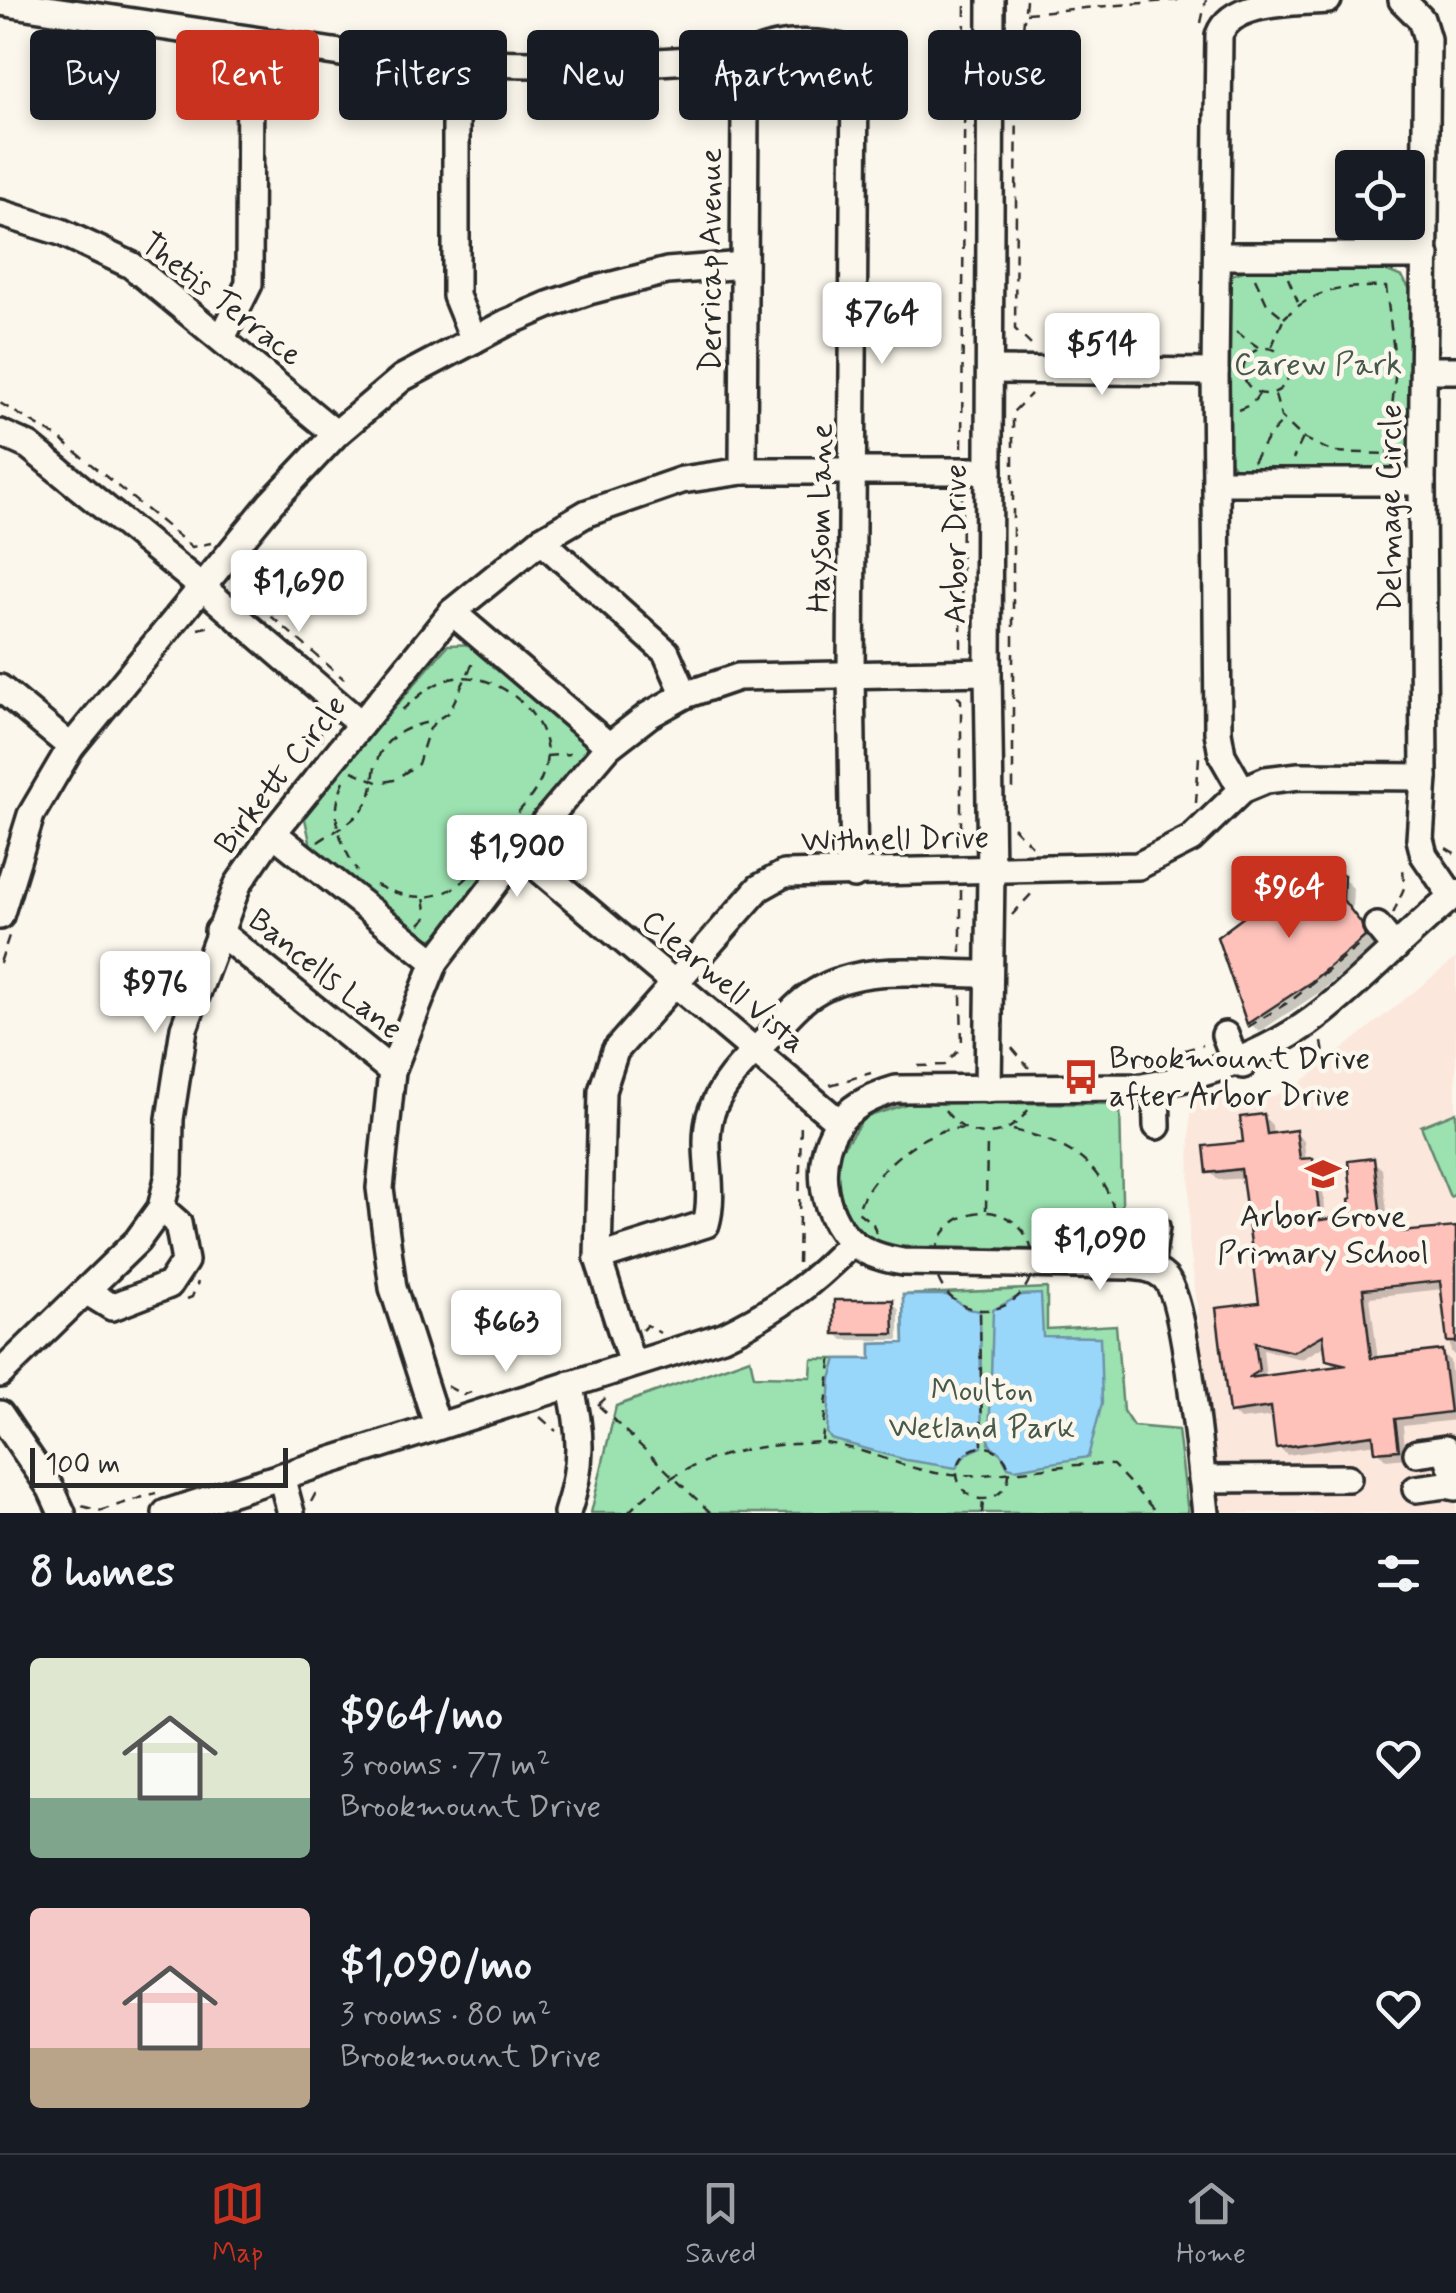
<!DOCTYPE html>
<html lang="en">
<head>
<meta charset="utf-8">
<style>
  :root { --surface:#171b24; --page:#20242c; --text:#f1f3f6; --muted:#9ea1a6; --line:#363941; --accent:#c8321e }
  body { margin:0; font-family:Mynerve,sans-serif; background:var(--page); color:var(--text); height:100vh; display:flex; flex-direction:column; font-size:38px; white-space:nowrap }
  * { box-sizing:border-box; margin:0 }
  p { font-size:32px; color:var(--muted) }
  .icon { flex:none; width:55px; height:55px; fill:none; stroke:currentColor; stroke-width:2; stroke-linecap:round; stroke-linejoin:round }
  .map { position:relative; height:1513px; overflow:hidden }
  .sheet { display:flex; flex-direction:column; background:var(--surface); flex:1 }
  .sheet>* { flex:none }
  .top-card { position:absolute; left:30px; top:30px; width:1398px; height:90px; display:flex; gap:20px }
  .controls { position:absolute; left:1335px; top:150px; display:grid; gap:20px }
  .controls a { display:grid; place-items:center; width:90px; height:90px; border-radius:10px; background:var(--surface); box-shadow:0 5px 15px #0003; font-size:50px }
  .scale { position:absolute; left:30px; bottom:25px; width:258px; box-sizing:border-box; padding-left:10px; border:5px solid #2b2b2b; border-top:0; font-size:28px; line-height:35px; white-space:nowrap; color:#2b2b2b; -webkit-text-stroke:8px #fbf7ec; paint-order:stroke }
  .price { position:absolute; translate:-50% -85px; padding:0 22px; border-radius:10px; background:#fff; color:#222; font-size:32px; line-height:65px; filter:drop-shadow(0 2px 5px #0008) }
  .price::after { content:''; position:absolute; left:50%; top:60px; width:30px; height:22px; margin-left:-15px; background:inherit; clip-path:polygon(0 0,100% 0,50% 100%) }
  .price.selected { background:var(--accent); color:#fff }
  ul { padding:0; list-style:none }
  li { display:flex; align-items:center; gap:30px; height:250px; padding:0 30px }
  li span { display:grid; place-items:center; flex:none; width:280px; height:200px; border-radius:10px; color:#555 }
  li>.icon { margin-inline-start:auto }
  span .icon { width:120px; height:120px; fill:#fffc; stroke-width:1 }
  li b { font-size:42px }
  h2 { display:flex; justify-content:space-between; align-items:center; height:120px; padding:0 30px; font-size:42px }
  .pill { padding:0 35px; border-radius:10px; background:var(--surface); box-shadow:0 5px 15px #0003; font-size:35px; line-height:90px }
  .pill.selected { background:var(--accent); color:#fff }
  .dock { display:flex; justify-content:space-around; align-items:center; height:140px; border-top:2px solid var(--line); background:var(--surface); font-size:28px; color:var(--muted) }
  .dock a { display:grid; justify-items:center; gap:5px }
  .dock .selected { color:var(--accent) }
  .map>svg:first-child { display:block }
  .built { fill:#fce7dd }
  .green { fill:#9be2b0; stroke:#63866e; stroke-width:2.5 }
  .water { fill:#99d7fa; stroke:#6d92a7; stroke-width:2.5 }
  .shadow { fill:#0003; fill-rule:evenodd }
  .building { fill:#fec2ba; stroke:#2b2b2b; stroke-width:2.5; fill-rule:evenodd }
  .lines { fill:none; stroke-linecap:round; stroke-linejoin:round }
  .minor-casing { stroke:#2b2b2b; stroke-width:32 }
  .path { stroke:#2b2b2b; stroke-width:2.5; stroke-dasharray:10 8; stroke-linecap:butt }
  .minor { stroke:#fbf7ec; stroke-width:25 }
  .labels { text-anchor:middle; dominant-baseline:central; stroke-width:9; stroke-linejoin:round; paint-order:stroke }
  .street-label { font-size:32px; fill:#2b2b2b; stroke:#fbf7ec }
  .park-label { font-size:32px; fill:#47594c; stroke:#fbf7ec }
  .poi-label { font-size:32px; fill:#2b2b2b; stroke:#fbf7ec; text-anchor:start }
</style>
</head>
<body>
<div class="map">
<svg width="1456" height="1513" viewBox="0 0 1456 1513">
  <rect width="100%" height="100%" fill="#fbf7ec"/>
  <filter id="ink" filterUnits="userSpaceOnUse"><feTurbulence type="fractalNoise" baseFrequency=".01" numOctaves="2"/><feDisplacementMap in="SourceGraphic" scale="20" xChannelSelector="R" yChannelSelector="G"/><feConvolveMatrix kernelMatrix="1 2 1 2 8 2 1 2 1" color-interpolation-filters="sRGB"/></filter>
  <g filter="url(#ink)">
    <path class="built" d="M1456 958V1513H1222L1189 1239 1190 1103 1215 1091 1240 1109 1295 1087Z"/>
    <g class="green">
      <path d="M1250 269 1385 270 1402 277 1412 292 1411 455 1404 466 1390 475 1238 472 1225 455 1220 295 1231 275Z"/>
      <path d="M478 644 587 740 586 762 447 931 432 939 415 937 312 851 304 814 448 645Z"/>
      <path d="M912 1102 1120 1104 1123 1245 1032 1249 880 1246C836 1225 836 1204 833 1161L864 1118Z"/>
      <path d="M1456 1112V1194L1450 1197 1421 1126Z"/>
      <path d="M1047 1288V1329L1116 1325 1123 1411 1133 1426 1178 1430 1188 1513H591L616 1406 750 1358 754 1376 811 1377 812 1359H871V1344L904 1343 903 1295Z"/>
    </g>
    <g class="water">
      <path d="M1041 1294 1043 1336 1100 1337 1102 1403 1088 1457 1015 1469 1008 1467 1001 1454 989 1444 993 1310 1021 1295Z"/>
      <path d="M903 1295H947L968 1309 980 1311 982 1447 966 1454 956 1468 906 1460 831 1439 827 1433 831 1379 837 1359H871V1344L904 1343Z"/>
    </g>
    <g class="shadow">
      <path d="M1343 878 1353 888 1352 912 1370 935 1374 948 1320 992 1259 1032 1249 1022Z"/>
      <path d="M1263 1116 1272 1125 1273 1136 1295 1133 1304 1141 1306 1161 1312 1160 1321 1169 1326 1222 1354 1219 1373 1161 1382 1169 1388 1220 1398 1219 1407 1227 1408 1234 1456 1228V1357L1451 1352 1443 1289 1370 1297 1378 1360 1441 1352 1450 1361 1456 1420 1403 1426 1406 1458 1386 1460 1378 1451 1377 1443 1287 1455 1279 1447 1275 1416 1240 1420 1231 1411 1261 1305 1245 1178 1218 1180 1210 1172 1246 1144ZM1326 1345 1328 1359 1338 1369 1266 1378 1263 1350 1302 1359Z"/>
      <path d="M892 1302 899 1310V1340H843L836 1333Z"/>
    </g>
    <g class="building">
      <path d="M1304 872 1344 875 1343 900 1361 923 1365 937 1311 982 1247 1024 1217 937Z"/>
      <path d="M1264 1114 1267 1134 1296 1130 1300 1159 1313 1158 1320 1220 1351 1216 1349 1199 1352 1198 1348 1161 1374 1158 1381 1218 1399 1216 1401 1232 1456 1227V1342H1447L1440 1281 1363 1289 1371 1358 1442 1350 1450 1412 1395 1419 1399 1450 1375 1452 1373 1435 1276 1448 1271 1407 1229 1413 1216 1308 1259 1303 1241 1169 1207 1173 1204 1146 1243 1142 1240 1117ZM1323 1335 1326 1360 1347 1365 1248 1378 1259 1371 1255 1343 1293 1352Z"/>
      <path d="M834 1300H893L894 1334H834Z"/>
    </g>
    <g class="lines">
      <defs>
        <g id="minor">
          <path d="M1402 0 1421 19 1427 39 1422 482 1424 777 1420 839 1424 855 1452 896"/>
          <path d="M0 2 367 57 456 63 608 65 707 59 725 67 736 77 743 89 745 104 743 471"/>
          <path d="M456 63V296L474 340"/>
          <path d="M731 72C739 65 747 56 757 52 781 41 824 41 848 50L855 64 851 675 854 875"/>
          <path d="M0 213 61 232 131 265 336 434"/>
          <path d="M1218 256H1426"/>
          <path d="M222 338 249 284 250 41"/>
          <path d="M990 370 1215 372"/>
          <path d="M1425 370H1456"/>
          <path d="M0 433 29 446 202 587 361 724"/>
          <path d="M1216 482H1422"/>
          <path d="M541 540 666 652 685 695"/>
          <path d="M452 612 609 746"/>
          <path d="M0 688 71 747"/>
          <path d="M1242 790 1222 755 1218 732 1215 372 1219 35C1232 0 1293 3 1328 0"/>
          <path d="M273 833 435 962"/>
          <path d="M519 852 839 1122"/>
          <path d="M0 916 31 815 71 747 271 503 336 434 402 378 506 323 548 305 589 291 667 271 744 265"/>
          <path d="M1377 926 1395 948"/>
          <path d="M218 931 392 1071"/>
          <path d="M1225 1035 1235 1061 1243 1065"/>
          <path d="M1156 1085 1157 1126"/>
          <path d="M988 1089 991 872 988 672 991 0"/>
          <path d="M598 1258 706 1224C716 1189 701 1151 710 1116 718 1088 743 1062 764 1042 779 1027 795 1004 814 993 864 961 933 975 989 974"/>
          <path d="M1150 1268 1156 1227"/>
          <path d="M86 1291 112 1307 169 1285 185 1261 178 1223 161 1208"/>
          <path d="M632 1364 598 1258 602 1091 615 1051 759 888 784 874 1138 866 1191 839 1242 790 1266 780 1299 776 1424 777"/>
          <path d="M0 1374 137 1241 161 1208 169 1174 170 1119 184 1028 238 884 273 833 452 612 541 540 587 513 682 480 743 471H989"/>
          <path d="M0 1414 51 1489 62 1513"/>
          <path d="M437 1425 393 1288 380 1188 392 1071 435 962 519 852 609 746 649 715 685 695 738 677 988 672"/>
          <path d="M1417 1453 1445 1449 1456 1479"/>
          <path d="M281 1476 291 1513"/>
          <path d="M1202 1479 1348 1478"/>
          <path d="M1416 1489 1446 1485 1456 1487"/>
          <path d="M166 1513 723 1336C774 1312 814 1283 852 1242"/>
          <path d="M567 1513C583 1465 582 1432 570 1384"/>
          <path d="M1206 1513C1201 1472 1187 1301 1165 1278 1155 1268 1142 1267 1129 1266L903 1262C885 1259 866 1254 852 1242 819 1213 813 1152 842 1119 856 1103 876 1095 896 1089L1142 1087C1206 1077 1273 1052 1324 1011 1370 974 1410 931 1456 893"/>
        </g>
      </defs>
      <use href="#minor" class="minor-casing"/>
      <g class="path">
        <path d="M1026 0 1017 86 1015 329 1035 349"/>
        <path d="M1026 13 1178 0"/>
        <path d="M1201 23 1206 0"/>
        <path d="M1255 278 1267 304 1284 318 1272 346"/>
        <path d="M1288 278 1298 302"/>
        <path d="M1284 318C1315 288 1346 286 1386 287L1396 368 1387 458"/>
        <path d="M253 325 264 331 270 350"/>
        <path d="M1236 332 1258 347"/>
        <circle cx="1266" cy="371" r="23"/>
        <path d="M1275 395 1281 417 1303 438 1293 459"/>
        <path d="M0 403 60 439 192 547 211 543"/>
        <path d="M1238 410 1252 404 1259 394"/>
        <path d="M1303 438 1333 452 1388 454"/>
        <path d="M962 448 965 0"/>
        <path d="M1253 462 1268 437 1284 420"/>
        <path d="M243 575V592L344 679"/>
        <path d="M198 629 215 625"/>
        <path d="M961 648 962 491"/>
        <path d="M957 696 961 700V847"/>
        <path d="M402 710C418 697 434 681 455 678 499 671 554 718 546 763 538 805 498 823 482 860L486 863"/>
        <path d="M318 714 322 741"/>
        <path d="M546 756 570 754"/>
        <path d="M352 771 380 783 394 780 418 764 428 732 435 721 449 712 475 659"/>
        <path d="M344 781C329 815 339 841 357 871"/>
        <path d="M1013 789V412L1031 394"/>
        <path d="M1196 803 1199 756"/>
        <path d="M1013 827 1032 846"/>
        <path d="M318 842C334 831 357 821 367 803 373 794 373 784 374 773 379 739 403 727 434 721"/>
        <path d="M1446 848 1456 854"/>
        <path d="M376 885C418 905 454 901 481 861"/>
        <path d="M961 890V952"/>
        <path d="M1393 914 1404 888 1403 864"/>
        <path d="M1012 915 1033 892"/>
        <path d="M420 924 427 917 424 897"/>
        <path d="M0 963 9 936"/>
        <path d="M961 995 962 1047"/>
        <path d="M1248 1027 1292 1000 1362 943"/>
        <path d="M1322 1042 1325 1060"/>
        <path d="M1012 1048 1029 1068"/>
        <path d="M1114 1065 1146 1061 1203 1045"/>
        <path d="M918 1066 945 1065 962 1047"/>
        <path d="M830 1085 871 1073"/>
        <path d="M945 1110C967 1142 1006 1142 1028 1110"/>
        <path d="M1013 1130C1079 1145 1114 1173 1120 1243"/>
        <path d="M986 1210 987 1138"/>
        <circle cx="984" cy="1261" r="49"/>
        <path d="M876 1233 873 1224 858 1212C864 1178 927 1123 963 1129"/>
        <path d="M798 1263 801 1121"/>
        <path d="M187 1299 192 1297 198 1282"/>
        <path d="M980 1313 982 1445"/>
        <path d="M642 1330 647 1325 660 1333"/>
        <path d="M447 1386 463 1395 471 1392"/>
        <path d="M598 1405 608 1396"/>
        <path d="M599 1406 711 1513"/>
        <path d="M540 1417 556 1431"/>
        <path d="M822 1441 832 1353"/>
        <circle cx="983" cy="1473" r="26"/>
        <path d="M311 1502 319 1487"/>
        <path d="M82 1506 99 1511 156 1493"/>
        <path d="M628 1513C671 1466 732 1447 794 1444 804 1444 816 1441 825 1443 868 1448 908 1472 952 1475 1007 1478 1059 1461 1113 1465L1157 1513"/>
        <path d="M982 1513 983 1500"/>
      </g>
      <use href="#minor" class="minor"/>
    </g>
  </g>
  <defs>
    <symbol id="bus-bare" viewBox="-9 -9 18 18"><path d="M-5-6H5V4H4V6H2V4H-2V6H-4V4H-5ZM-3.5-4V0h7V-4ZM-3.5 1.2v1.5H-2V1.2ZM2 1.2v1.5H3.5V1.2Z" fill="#c8321e" stroke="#fbf7ec" stroke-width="2.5" paint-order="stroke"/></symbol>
    <symbol id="school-bare" viewBox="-9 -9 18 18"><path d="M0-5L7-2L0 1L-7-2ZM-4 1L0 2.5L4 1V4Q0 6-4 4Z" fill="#c8321e" stroke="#fbf7ec" stroke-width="2.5" paint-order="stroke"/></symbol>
  </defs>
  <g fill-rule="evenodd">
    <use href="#bus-bare" x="1056" y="1052" width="50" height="50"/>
    <use href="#school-bare" x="1298" y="1149" width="50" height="50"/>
  </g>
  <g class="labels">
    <g class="street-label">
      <text transform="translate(711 260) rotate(-90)">Derricap Avenue</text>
      <text transform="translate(221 300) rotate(38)">Thetis Terrace</text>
      <text transform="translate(1391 508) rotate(-90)">Delmage Circle</text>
      <text transform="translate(821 518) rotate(-89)">Haysom Lane</text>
      <text transform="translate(956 544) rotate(-90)">Arbor Drive</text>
      <text transform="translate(281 775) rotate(-52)">Birkett Circle</text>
      <text transform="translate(895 840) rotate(-1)">Withnell Drive</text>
      <text transform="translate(325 975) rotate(39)">Bancells Lane</text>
      <text transform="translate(723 982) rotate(40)">Clearwell Vista</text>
    </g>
    <g class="park-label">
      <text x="1318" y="365">Carew Park</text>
      <text x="982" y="1391">Moulton<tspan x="982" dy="37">Wetland Park</tspan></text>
    </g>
    <g class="poi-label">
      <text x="1109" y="1059">Brookmount Drive<tspan x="1109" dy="37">after Arbor Drive</tspan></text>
      <text x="1323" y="1217" text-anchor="middle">Arbor Grove<tspan x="1323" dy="37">Primary School</tspan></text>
    </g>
  </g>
</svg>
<div class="controls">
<a><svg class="icon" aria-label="locate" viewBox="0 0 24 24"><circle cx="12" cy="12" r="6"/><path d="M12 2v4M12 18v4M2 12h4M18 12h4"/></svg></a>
</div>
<div class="scale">100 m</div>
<b class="price" style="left:882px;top:367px">$764</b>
<b class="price" style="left:1102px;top:398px">$514</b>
<b class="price" style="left:299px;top:635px">$1,690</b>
<b class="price" style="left:517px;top:900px">$1,900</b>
<b class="price selected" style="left:1289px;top:941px">$964</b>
<b class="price" style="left:155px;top:1036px">$976</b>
<b class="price" style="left:1100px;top:1293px">$1,090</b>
<b class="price" style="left:506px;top:1375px">$663</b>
<div class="top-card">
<a class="pill">Buy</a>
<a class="pill selected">Rent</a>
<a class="pill">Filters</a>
<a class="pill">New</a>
<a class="pill">Apartment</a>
<a class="pill">House</a>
</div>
</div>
<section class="sheet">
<h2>8 homes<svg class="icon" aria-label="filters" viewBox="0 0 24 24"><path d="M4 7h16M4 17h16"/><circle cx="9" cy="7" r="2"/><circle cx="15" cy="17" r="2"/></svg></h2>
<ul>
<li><span style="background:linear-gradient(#dfe7d0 70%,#7fa58c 0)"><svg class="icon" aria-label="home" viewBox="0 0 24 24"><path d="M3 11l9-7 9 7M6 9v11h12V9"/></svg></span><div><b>$964/mo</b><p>3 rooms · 77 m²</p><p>Brookmount Drive</p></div><svg class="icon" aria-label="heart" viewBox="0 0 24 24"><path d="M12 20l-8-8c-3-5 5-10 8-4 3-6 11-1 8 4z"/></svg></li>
<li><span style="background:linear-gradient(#f6c9c9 70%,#b9a48a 0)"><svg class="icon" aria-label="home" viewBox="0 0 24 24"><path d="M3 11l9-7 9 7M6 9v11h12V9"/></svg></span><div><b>$1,090/mo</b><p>3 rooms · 80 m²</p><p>Brookmount Drive</p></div><svg class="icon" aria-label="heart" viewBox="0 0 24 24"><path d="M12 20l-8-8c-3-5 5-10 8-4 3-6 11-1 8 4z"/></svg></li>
</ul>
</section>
<nav class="dock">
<a class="selected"><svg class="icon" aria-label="map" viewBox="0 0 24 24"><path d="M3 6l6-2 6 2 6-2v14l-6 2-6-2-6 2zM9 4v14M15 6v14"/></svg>Map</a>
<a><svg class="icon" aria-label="saved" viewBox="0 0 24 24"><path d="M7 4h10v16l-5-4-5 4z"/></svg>Saved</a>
<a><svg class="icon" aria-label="home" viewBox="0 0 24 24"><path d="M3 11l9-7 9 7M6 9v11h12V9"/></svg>Home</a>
</nav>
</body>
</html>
